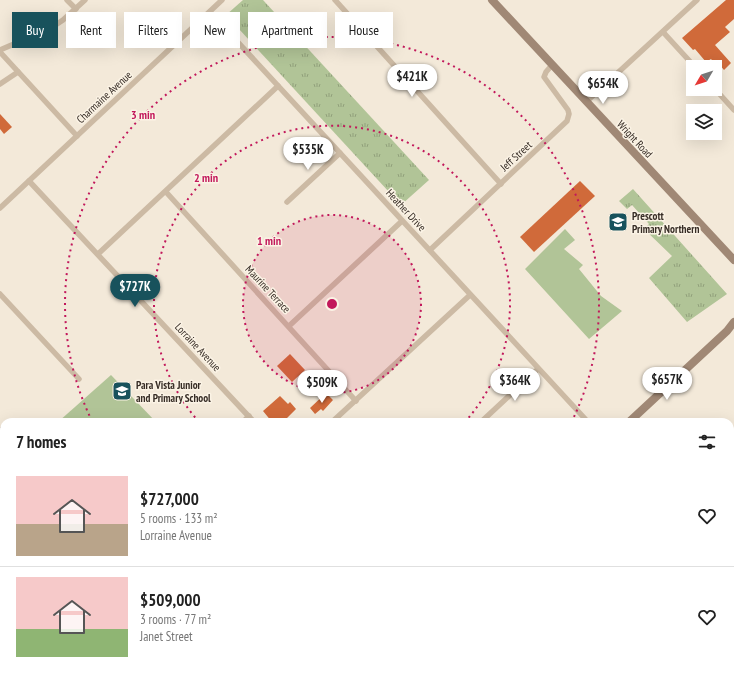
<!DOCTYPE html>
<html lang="en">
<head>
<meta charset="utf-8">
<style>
  :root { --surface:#fff; --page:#f6f6f6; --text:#222; --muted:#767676; --line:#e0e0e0; --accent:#18525c }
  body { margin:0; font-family:"PT Sans Narrow",sans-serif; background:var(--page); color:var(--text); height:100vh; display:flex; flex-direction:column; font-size:15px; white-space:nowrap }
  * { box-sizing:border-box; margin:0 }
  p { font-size:13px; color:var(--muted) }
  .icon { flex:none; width:22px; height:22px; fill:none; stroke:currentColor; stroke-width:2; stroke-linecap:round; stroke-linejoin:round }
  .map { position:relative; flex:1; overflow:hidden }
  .details { position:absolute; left:0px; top:418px; width:734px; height:256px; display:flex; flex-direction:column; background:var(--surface); border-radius:12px 12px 0 0; box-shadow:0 4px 16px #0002 }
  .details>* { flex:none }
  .top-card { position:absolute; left:12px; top:12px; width:400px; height:36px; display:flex; gap:8px }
  .needle { width:26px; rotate:231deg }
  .buttons { position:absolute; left:686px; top:60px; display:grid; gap:8px }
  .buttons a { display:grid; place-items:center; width:36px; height:36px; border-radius:0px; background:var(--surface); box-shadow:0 4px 16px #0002; font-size:20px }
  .price { position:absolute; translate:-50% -34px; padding:0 9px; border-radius:14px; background:#fff; color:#222; font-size:13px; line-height:26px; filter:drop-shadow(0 1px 2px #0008) }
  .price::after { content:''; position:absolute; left:50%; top:24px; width:12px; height:9px; margin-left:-6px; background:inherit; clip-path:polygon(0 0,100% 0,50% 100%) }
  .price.selected { background:var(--accent); color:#fff }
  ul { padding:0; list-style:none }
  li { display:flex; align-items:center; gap:12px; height:100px; padding:0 16px }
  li+li { border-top:1px solid var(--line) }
  li span { display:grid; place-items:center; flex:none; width:112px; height:80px; border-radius:0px; color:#555 }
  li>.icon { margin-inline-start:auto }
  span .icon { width:48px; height:48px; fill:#fffc; stroke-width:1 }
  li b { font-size:17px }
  h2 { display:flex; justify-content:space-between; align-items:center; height:48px; padding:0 16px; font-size:17px }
  .tag { padding:0 14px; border-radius:0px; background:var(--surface); box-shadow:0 4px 16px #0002; font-size:14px; line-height:36px }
  .tag.selected { background:var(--accent); color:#fff }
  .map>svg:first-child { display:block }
  .grass { fill:#b1c497 }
  .park { fill:url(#park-tufts) }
  .building { fill:#d06a3a }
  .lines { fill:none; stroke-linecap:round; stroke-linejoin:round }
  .street { stroke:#ccbaa4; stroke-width:5.5 }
  .secondary { stroke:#a08875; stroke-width:8 }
  .ring { fill:none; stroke:#c2185b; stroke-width:2; stroke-dasharray:2 4 }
  .labels { text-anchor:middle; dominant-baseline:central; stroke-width:3; stroke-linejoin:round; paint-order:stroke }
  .street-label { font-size:11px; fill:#372d26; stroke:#fbf3e5 }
  .poi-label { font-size:11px; font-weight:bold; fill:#372d26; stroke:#fbf3e5; text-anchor:start }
  .centre { fill:#c2185b; stroke:#fbf3e5; stroke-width:2 }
  .ring-label { font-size:12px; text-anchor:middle; font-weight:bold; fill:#c2185b; stroke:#fbf3e5; stroke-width:3; stroke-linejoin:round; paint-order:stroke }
</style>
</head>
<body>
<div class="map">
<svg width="734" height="674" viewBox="0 0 734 674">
  <defs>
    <pattern id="park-tufts" width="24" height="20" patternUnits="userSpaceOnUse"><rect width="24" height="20" fill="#b1c497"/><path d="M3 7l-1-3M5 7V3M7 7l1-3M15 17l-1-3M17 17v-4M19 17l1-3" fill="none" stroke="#91a07b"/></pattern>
  </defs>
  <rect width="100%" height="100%" fill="#f3e9d9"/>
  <g class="grass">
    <path d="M565 229 575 240 564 249 583 265 579 269 601 296 622 311 589 339 525 269Z"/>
    <path d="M111 375 156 422H58Z"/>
    <path d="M249 670H338L334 674H253Z"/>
  </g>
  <g class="park">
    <path d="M243 0H263L429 180 401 205 226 15Z"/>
    <path d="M633 189 727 294 687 322 649 278 672 256 644 229 649 224 632 205 627 209 619 201Z"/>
  </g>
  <g class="building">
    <path d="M726 0H734V19L725 27 730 32 715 45 731 63 724 70 718 63 716 65 711 59 706 62 695 49 693 50 682 38Z"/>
    <path d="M0 114 12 127 4 134 0 129Z"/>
    <path d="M580 181 595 196 534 252 520 237Z"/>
    <path d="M290 354 305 370 292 382 277 366Z"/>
    <path d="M326 393 333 400 323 411 321 409 315 414 310 408Z"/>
    <path d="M280 396 288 404 290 402 296 409 286 419 290 422H272L263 411Z"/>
  </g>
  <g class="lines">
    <g class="street">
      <path d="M67 0 76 9"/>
      <path d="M335 0 501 184"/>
      <path d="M210 12 588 422"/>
      <path d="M663 32 695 67"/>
      <path d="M0 50 51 28 63 20 85 0"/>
      <path d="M0 52 77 136"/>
      <path d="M0 84 18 72"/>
      <path d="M715 89 734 110"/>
      <path d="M586 102 697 0"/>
      <path d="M29 181 254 422"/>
      <path d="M166 192 356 401"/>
      <path d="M287 202 340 153"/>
      <path d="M0 208 222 0"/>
      <path d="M430 250 567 121 569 114 568 110 544 77 546 72 552 65"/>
      <path d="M98 254 278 86"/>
      <path d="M0 294 79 379"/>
      <path d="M289 326 402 221"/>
      <path d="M243 422 249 416"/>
      <path d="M332 422 470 295"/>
      <path d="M481 422 538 369"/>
      <path d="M0 506 4 502"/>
      <path d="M730 581 734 586"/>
      <path d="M0 606 4 610"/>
      <path d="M730 623 734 619"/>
      <path d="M0 656 4 660"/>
      <path d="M13 670 17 674"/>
      <path d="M530 674 535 670"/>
      <path d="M675 674 679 670"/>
    </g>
    <g class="secondary">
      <path d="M492 0 734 260"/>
      <path d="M629 422 727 331 734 322"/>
      <path d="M0 431 4 436"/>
      <path d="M0 452 4 456"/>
      <path d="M204 670 208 674"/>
      <path d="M222 670 226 674"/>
      <path d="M355 674 359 670"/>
      <path d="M369 674 372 670"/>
    </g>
  </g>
  <circle cx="332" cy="304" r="89" fill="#c2185b" fill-opacity=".12"/>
  <g class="ring">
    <circle cx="332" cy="304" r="89"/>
    <path d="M199 422A178 178 0 1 1 465 422"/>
    <path d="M92 421A267 267 0 1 1 572 421"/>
  </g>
  <defs>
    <symbol id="school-square" viewBox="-11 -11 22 22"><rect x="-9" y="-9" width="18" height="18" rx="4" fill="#18525c" stroke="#fbf3e5"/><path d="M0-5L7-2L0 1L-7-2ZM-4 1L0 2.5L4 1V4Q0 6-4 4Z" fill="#fff"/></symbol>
  </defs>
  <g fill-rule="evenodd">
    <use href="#school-square" x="607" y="211" width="22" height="22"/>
    <use href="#school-square" x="111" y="380" width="22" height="22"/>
  </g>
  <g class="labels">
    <g class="street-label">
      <text transform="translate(104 97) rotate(-43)">Charmaine Avenue</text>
      <text transform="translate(635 139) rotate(47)">Wright Road</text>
      <text transform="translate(516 156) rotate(-43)">Jeff Street</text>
      <text transform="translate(406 210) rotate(47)">Heather Drive</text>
      <text transform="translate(268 289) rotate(47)">Maurine Terrace</text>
      <text transform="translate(198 347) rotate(47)">Lorraine Avenue</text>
    </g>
    <g class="poi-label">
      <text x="632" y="216">Prescott<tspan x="632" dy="13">Primary Northern</tspan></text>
      <text x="136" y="385">Para Vista Junior<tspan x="136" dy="13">and Primary School</tspan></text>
    </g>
  </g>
  <circle cx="332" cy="304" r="6" class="centre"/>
  <g class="ring-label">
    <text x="143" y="119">3 min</text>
    <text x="206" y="182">2 min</text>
    <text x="269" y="245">1 min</text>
  </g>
</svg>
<div class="buttons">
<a><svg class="needle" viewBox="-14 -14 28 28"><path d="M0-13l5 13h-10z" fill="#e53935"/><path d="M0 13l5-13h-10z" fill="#767676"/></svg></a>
<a><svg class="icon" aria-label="layers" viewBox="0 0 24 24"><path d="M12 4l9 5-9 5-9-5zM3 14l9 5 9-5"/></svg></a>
</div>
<b class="price" style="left:412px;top:98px">$421K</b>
<b class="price" style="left:603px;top:105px">$654K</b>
<b class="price" style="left:308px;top:171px">$535K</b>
<b class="price selected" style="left:135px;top:308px">$727K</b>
<b class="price" style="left:667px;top:401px">$657K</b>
<b class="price" style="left:515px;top:402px">$364K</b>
<b class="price" style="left:322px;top:404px">$509K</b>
<div class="top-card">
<a class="tag selected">Buy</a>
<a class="tag">Rent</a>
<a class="tag">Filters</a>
<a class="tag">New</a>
<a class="tag">Apartment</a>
<a class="tag">House</a>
</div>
<section class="details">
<h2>7 homes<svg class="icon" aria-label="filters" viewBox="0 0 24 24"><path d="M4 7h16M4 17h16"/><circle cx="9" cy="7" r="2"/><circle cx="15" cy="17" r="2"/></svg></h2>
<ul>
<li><span style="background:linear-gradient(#f6c9c9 60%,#b9a48a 0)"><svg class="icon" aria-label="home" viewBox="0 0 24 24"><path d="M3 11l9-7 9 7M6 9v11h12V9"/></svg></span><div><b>$727,000</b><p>5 rooms · 133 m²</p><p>Lorraine Avenue</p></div><svg class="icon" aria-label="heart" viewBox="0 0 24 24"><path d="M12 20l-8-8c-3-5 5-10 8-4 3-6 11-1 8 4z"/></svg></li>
<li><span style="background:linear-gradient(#f6c9c9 65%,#8fb573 0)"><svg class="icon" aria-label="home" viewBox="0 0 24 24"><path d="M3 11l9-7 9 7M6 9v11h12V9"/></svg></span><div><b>$509,000</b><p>3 rooms · 77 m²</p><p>Janet Street</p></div><svg class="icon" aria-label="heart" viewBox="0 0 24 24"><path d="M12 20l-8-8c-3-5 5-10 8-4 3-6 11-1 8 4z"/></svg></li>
</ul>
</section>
</div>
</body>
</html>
